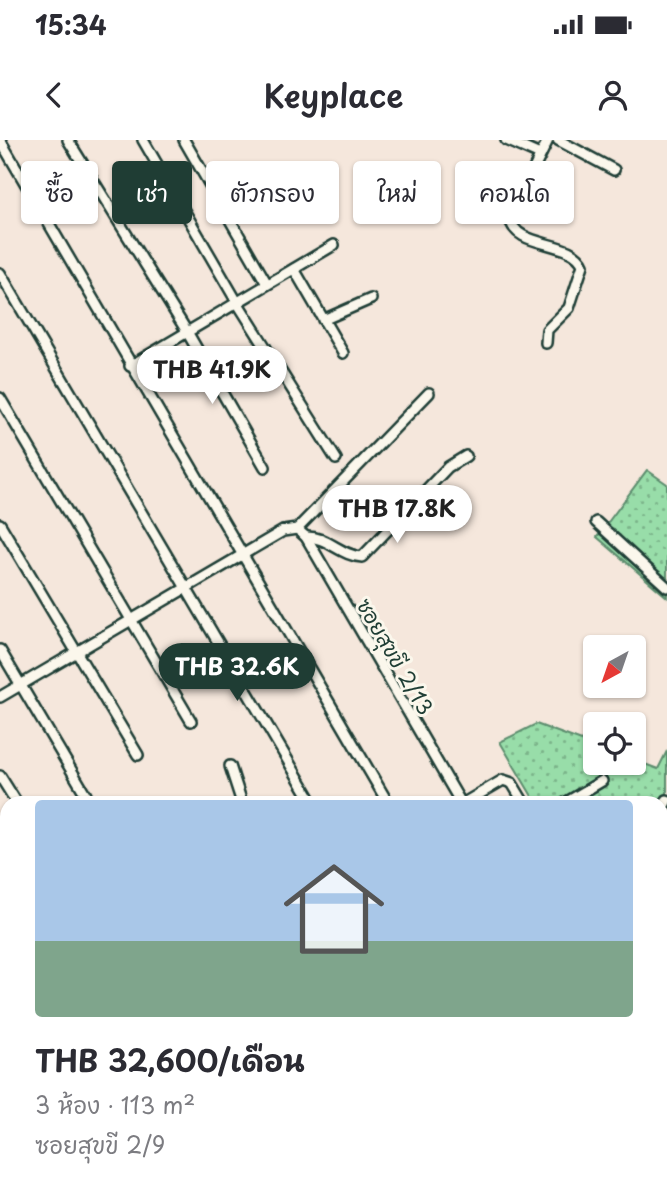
<!DOCTYPE html>
<html lang="th">
<head>
<meta charset="utf-8">
<style>
  :root { --surface:#fff; --page:#f7f7f7; --text:#2b2b33; --muted:#7c7c81; --line:#e1e1e2; --accent:#1f3d34 }
  body { margin:0; font-family:"Playpen Sans","Playpen Sans Thai",sans-serif; background:var(--page); color:var(--text); height:100vh; display:flex; flex-direction:column; font-size:26px; white-space:nowrap }
  * { box-sizing:border-box; margin:0 }
  p { font-size:23px; color:var(--muted) }
  .icon { flex:none; width:38px; height:38px; fill:none; stroke:currentColor; stroke-width:2; stroke-linecap:round; stroke-linejoin:round }
  .map { position:relative; flex:1; overflow:hidden }
  .details { position:absolute; left:0px; top:656px; width:668px; height:387px; display:flex; flex-direction:column; background:var(--surface); border-radius:21px 21px 0 0; box-shadow:0 2px 5px #0004 }
  .details>* { flex:none }
  .guide { position:absolute; left:21px; top:21px; width:626px; height:63px; display:flex; gap:14px }
  .needle { width:46px; rotate:220deg }
  .tools { position:absolute; left:583px; top:495px; display:grid; gap:14px }
  .tools a { display:grid; place-items:center; width:63px; height:63px; border-radius:7px; background:var(--surface); box-shadow:0 2px 5px #0004; font-size:35px }
  .price { position:absolute; translate:-50% -60px; padding:0 16px; border-radius:24px; background:#fff; color:#222; font-size:23px; line-height:46px; filter:drop-shadow(0 2px 4px #0008) }
  .price::after { content:''; position:absolute; left:50%; top:42px; width:21px; height:16px; margin-left:-10px; background:inherit; clip-path:polygon(0 0,100% 0,50% 100%) }
  .price.on { background:var(--accent); color:#fff }
  ul { padding:0; list-style:none }
  li { display:grid; align-content:center; gap:14px; height:371px; padding:0 35px }
  li+li { border-top:2px solid var(--line) }
  li span { display:grid; place-items:center; height:217px; border-radius:7px; color:#555 }
  li>.icon { margin-inline-start:auto }
  span .icon { width:126px; height:126px; fill:#fffc; stroke-width:1 }
  li b { font-size:30px }
  .chip { padding:0 24px; border-radius:7px; background:var(--surface); box-shadow:0 2px 5px #0004; font-size:24px; line-height:63px }
  .chip.on { background:var(--accent); color:#fff }
  .status { display:flex; justify-content:space-between; align-items:center; height:49px; padding:0 35px; background:var(--surface); direction:ltr }
  .status svg { height:19px; fill:currentColor }
  header { display:flex; justify-content:space-between; align-items:center; height:91px; padding:0 35px; background:var(--surface); font-size:32px; font-weight:600 }
  .map>svg:first-child { display:block }
  .industrial { fill:url(#industrial-furrows) }
  .grass { fill:url(#grass-dots); stroke:#5c8d6e; stroke-width:2 }
  .wetland { fill:url(#wetland-marsh); stroke:#5c8d6e; stroke-width:2 }
  .lines { fill:none; stroke-linecap:round; stroke-linejoin:round }
  .minor-casing { stroke:#1f3d34; stroke-width:14 }
  .minor { stroke:#fbf7ec; stroke-width:9 }
  .labels { text-anchor:middle; dominant-baseline:central; stroke-width:6; stroke-linejoin:round; paint-order:stroke }
  .street-label { font-size:21px; fill:#1f3d34; stroke:#fbf7ec }
</style>
</head>
<body>
<div class="status"><b>15:34</b><svg viewBox="0 0 49 12"><path d="M0 12V9h3v3zM5 12V6h3v6zM10 12V3h3v9zM15 12V0h3v12zM26 1h20v11H26zM47 4h2v5h-2z"/></svg></div>
<header><svg class="icon" aria-label="back" viewBox="0 0 24 24"><path d="M15 5l-7 7 7 7"/></svg>Keyplace<svg class="icon" aria-label="person" viewBox="0 0 24 24"><circle cx="12" cy="8" r="4"/><path d="M4 21q1-7 8-7t8 7"/></svg></header>
<div class="map">
<svg width="667" height="1042" viewBox="0 0 667 1042">
  <defs>
    <pattern id="industrial-furrows" width="10" height="10" patternUnits="userSpaceOnUse" patternTransform="scale(1.75)"><rect width="10" height="10" fill="#eed4c8"/><path d="M-1 1l2-2M0 10L10 0M9 11l2-2" fill="none" stroke="#ccb7ac"/></pattern>
    <pattern id="grass-dots" width="8" height="8" patternUnits="userSpaceOnUse" patternTransform="scale(1.75)"><rect width="8" height="8" fill="#98dda9"/><path d="M2 2h.1M6 6h.1" fill="none" stroke="#7bb48a" stroke-width="1.8" stroke-linecap="round"/></pattern>
    <pattern id="wetland-marsh" width="20" height="14" patternUnits="userSpaceOnUse" patternTransform="scale(1.75)"><rect width="20" height="14" fill="#98dda9"/><path d="M1 5h8M5 5V1M11 12h8M15 12V8" fill="none" stroke="#7bb48a"/></pattern>
  </defs>
  <rect width="100%" height="100%" fill="#f5e7dc"/>
  <filter id="ink" filterUnits="userSpaceOnUse"><feTurbulence type="fractalNoise" baseFrequency=".0143" numOctaves="2"/><feDisplacementMap in="SourceGraphic" scale="14" xChannelSelector="R" yChannelSelector="G"/><feConvolveMatrix kernelMatrix="1 2 1 2 8 2 1 2 1" color-interpolation-filters="sRGB"/></filter>
  <g filter="url(#ink)">
    <path class="industrial" d="M319 1036H443L430 1042H320Z"/>
    <g class="grass">
      <path d="M647 330 667 344V457L597 397Z"/>
      <path d="M536 584 595 606V623H634V620L658 629 667 611V748L662 756V663H536L500 602Z"/>
    </g>
    <path class="wetland" d="M667 748V913L662 906V756Z"/>
    <g class="lines">
      <defs>
        <g id="minor">
          <path d="M0 0 388 663"/>
          <path d="M68 0 186 190 265 327"/>
          <path d="M143 0 237 162 336 319"/>
          <path d="M184 0 267 144"/>
          <path d="M506 0 540 15"/>
          <path d="M558 0 614 30"/>
          <path d="M294 129 343 213"/>
          <path d="M0 133 313 663"/>
          <path d="M323 180 371 159"/>
          <path d="M546 203 547 190 569 168 583 125C572 98 515 110 510 78L548 0"/>
          <path d="M130 226 334 105"/>
          <path d="M0 258 191 581"/>
          <path d="M596 382 667 447"/>
          <path d="M0 384 138 615"/>
          <path d="M297 389 306 397 461 663"/>
          <path d="M306 397C327 396 341 416 362 417L448 327 466 316"/>
          <path d="M0 510 86 655"/>
          <path d="M0 557 283 391 297 389 429 253"/>
          <path d="M230 626 242 663"/>
          <path d="M0 636 17 663"/>
          <path d="M73 663H74"/>
          <path d="M464 663 503 640 512 643 524 663"/>
          <path d="M565 663 602 641"/>
          <path d="M662 670 667 660"/>
          <path d="M0 764 7 776"/>
          <path d="M0 892 7 903"/>
          <path d="M0 957 7 953"/>
          <path d="M662 979 667 988"/>
          <path d="M83 1036 86 1042"/>
          <path d="M172 1036 176 1042"/>
          <path d="M274 1036 277 1042"/>
          <path d="M234 1042 249 1036"/>
        </g>
      </defs>
      <use href="#minor" class="minor-casing"/>
      <use href="#minor" class="minor"/>
    </g>
  </g>
  <g class="labels">
    <g class="street-label">
      <text transform="translate(396 516) rotate(60)">ซอยสุขขี 2/13</text>
    </g>
  </g>
</svg>
<div class="tools">
<a><svg class="needle" viewBox="-14 -14 28 28"><path d="M0-13l5 13h-10z" fill="#e53935"/><path d="M0 13l5-13h-10z" fill="#7c7c81"/></svg></a>
<a><svg class="icon" aria-label="locate" viewBox="0 0 24 24"><circle cx="12" cy="12" r="6"/><path d="M12 2v4M12 18v4M2 12h4M18 12h4"/></svg></a>
</div>
<b class="price" style="left:212px;top:266px">THB 41.9K</b>
<b class="price" style="left:397px;top:405px">THB 17.8K</b>
<b class="price on" style="left:237px;top:563px">THB 32.6K</b>
<div class="guide">
<a class="chip">ซื้อ</a>
<a class="chip on">เช่า</a>
<a class="chip">ตัวกรอง</a>
<a class="chip">ใหม่</a>
<a class="chip">คอนโด</a>
</div>
<section class="details">
<ul>
<li><span style="background:linear-gradient(#a9c7e8 65%,#7fa58c 0)"><svg class="icon" aria-label="home" viewBox="0 0 24 24"><path d="M3 11l9-7 9 7M6 9v11h12V9"/></svg></span><div><b>THB 32,600/เดือน</b><p>3 ห้อง · 113 m²</p><p>ซอยสุขขี 2/9</p></div></li>
</ul>
</section>
</div>
</body>
</html>
